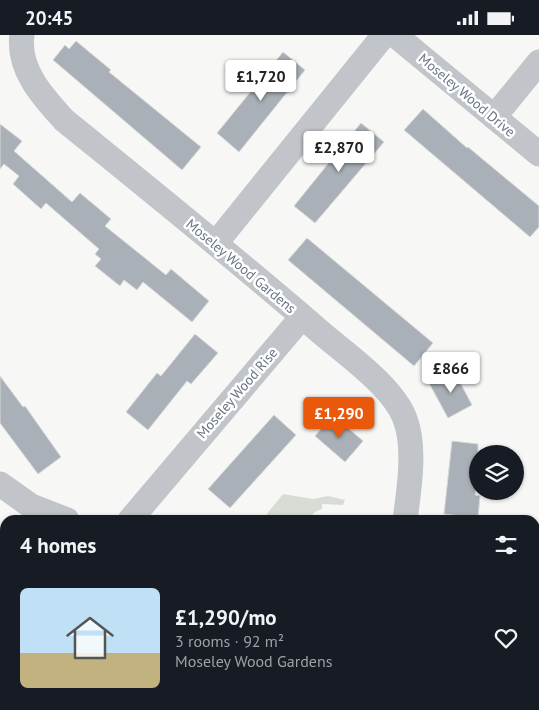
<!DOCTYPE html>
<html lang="en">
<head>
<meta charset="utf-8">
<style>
  :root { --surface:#171b24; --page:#242831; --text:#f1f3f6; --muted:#9ea1a6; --line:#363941; --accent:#ea580c }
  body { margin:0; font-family:"PT Sans",sans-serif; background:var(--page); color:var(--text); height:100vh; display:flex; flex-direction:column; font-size:19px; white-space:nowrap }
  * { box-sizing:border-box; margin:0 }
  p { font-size:16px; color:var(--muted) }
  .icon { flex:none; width:28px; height:28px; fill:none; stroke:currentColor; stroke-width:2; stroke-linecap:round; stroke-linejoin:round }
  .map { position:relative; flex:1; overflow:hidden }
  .panel { position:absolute; left:0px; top:480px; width:540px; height:195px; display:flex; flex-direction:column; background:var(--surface); border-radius:15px 15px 0 0; box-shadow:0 1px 4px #0004 }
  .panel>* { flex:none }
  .buttons { position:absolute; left:469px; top:410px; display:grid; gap:10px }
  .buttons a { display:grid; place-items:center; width:55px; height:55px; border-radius:50%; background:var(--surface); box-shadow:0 1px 4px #0004; font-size:25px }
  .price { position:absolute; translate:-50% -42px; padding:0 11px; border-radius:5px; background:#fff; color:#222; font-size:16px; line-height:32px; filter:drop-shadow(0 1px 2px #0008) }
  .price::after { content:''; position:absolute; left:50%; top:30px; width:15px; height:11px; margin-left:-8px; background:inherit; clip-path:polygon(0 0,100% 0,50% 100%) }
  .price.on { background:var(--accent); color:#fff }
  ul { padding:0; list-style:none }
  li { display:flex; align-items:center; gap:15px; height:125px; padding:0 20px }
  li+li { border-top:1px solid var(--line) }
  li span { display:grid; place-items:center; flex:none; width:140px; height:100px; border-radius:8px; color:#555 }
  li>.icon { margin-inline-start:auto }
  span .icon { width:60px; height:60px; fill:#fffc; stroke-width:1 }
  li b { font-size:21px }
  h2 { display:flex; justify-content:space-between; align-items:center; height:60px; padding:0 20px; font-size:21px }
  .status { display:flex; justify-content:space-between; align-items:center; height:35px; padding:0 25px; background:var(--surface); direction:ltr }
  .status svg { height:14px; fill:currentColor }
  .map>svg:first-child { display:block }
  .green { fill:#d7dcd4 }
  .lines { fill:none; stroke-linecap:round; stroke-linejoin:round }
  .stream { stroke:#b9c4c9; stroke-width:6 }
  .building { fill:#a9b0b7; stroke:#d9d9d7 }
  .street { stroke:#c1c4c8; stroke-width:25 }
  .labels { text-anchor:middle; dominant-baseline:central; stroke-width:5; stroke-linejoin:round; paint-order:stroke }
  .street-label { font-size:14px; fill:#677685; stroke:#fff }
</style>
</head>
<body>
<div class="status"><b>20:45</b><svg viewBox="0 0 49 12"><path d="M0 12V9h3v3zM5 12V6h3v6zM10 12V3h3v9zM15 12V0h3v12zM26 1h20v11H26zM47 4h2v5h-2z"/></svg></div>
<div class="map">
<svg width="539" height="675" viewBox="0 0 539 675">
  <rect width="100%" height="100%" fill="#f7f8f5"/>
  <g class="green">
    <path d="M283 459 313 464 328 461 345 465 343 470 322 469V474C316 476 311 478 312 485H262Z"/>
    <path d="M0 569H5V654L0 653Z"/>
    <path d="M150 670H269V675H151Z"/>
  </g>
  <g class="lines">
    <path class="stream" d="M220 670V671"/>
  </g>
  <g class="building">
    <path d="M76 6 111 35 109 37 201 112 182 135 53 25 65 10 69 14Z"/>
    <path d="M283 17 305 35 239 117 217 98Z"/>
    <path d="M423 74 467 113 468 112 539 171V192L530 202 404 95Z"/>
    <path d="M361 88 384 107 315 188 294 171Z"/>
    <path d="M0 89 22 106 14 116 72 167 80 158 111 184 105 191 166 240 171 234 209 266 192 287 143 247 137 255 124 245 120 251 95 231 101 224 95 219 99 214 46 168 41 174 13 149 19 141 4 129 0 134Z"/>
    <path d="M307 203 433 308 414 331 288 225Z"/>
    <path d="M195 299 218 318 191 349 187 346 148 395 126 377 157 338 161 341Z"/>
    <path d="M454 336 472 370 448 383 429 348Z"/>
    <path d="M0 341 23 372 25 371 61 422 38 439 0 388Z"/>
    <path d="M274 380 296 400 230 473 208 454Z"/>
    <path d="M333 380 363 406 345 427 315 401Z"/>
    <path d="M452 406 478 409V440L475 460 480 461 478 483 444 479Z"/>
  </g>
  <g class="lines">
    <g class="street">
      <path d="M22 0C17 34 43 62 64 85 149 154 235 223 318 295 344 318 393 351 405 384 416 412 409 455 405 485"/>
      <path d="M395 0 539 119"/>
      <path d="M494 82 539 27"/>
      <path d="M216 208 384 0"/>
      <path d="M0 449 31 471 67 485"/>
      <path d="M130 485 302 282"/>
      <path d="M0 663 5 664"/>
      <path d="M49 670 63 672 74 670"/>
      <path d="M137 670 139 675"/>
      <path d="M381 675 382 670"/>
    </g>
  </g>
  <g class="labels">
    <g class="street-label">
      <text transform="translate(467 60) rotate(40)">Moseley Wood Drive</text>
      <text transform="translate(241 231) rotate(40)">Moseley Wood Gardens</text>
      <text transform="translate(237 358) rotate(-49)">Moseley Wood Rise</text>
    </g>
  </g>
</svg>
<div class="buttons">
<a><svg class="icon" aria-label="layers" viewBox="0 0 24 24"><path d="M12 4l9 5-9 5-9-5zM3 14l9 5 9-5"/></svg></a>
</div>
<b class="price" style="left:261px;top:67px">£1,720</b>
<b class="price" style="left:339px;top:138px">£2,870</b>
<b class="price" style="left:451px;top:359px">£866</b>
<b class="price on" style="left:339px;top:404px">£1,290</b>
<section class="panel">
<h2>4 homes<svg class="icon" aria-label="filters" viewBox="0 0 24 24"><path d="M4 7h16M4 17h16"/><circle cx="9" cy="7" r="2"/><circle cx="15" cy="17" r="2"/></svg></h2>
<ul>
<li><span style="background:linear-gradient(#bfe0f5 65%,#c2b280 0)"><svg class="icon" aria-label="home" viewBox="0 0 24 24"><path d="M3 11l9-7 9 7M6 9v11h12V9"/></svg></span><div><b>£1,290/mo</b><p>3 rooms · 92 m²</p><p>Moseley Wood Gardens</p></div><svg class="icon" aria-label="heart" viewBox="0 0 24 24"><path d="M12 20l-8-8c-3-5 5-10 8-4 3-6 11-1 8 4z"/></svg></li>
</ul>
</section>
</div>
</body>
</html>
